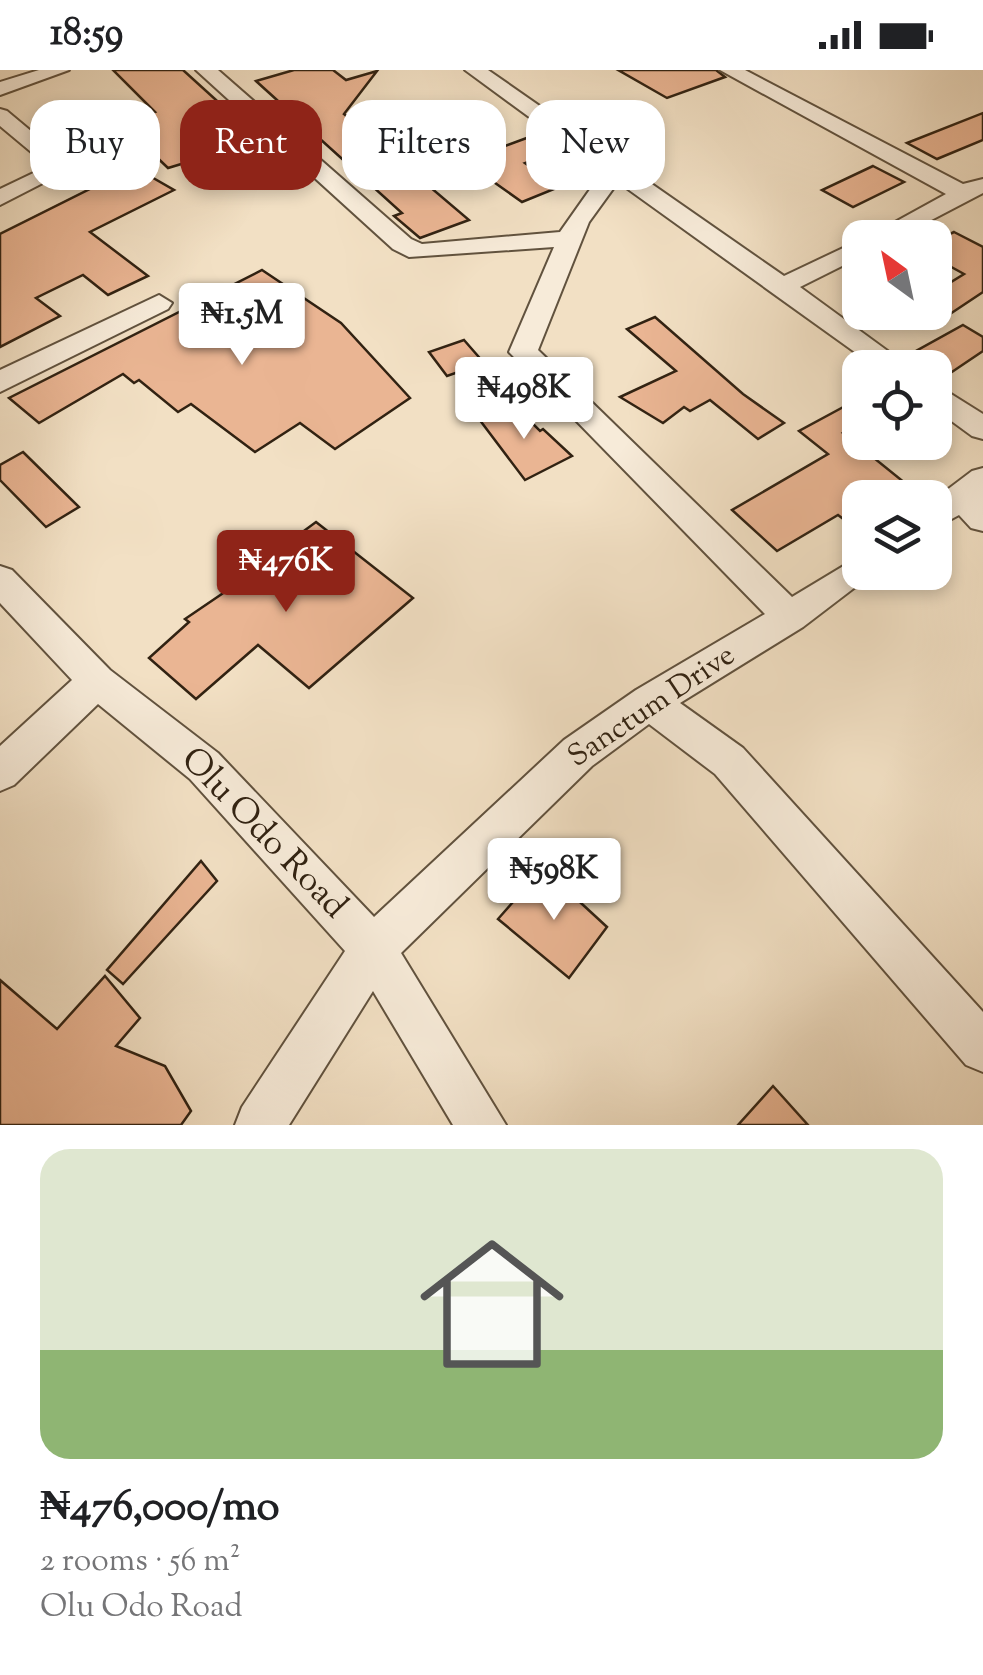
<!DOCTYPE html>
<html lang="en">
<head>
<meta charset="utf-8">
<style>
  :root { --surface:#fff; --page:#f6f6f6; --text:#202124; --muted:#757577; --accent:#8f2418 }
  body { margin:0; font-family:"Sorts Mill Goudy",serif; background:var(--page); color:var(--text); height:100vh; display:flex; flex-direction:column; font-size:38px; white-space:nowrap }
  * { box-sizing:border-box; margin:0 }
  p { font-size:32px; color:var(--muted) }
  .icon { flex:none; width:55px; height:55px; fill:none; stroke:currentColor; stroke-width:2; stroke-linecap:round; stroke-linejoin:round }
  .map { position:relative; height:1055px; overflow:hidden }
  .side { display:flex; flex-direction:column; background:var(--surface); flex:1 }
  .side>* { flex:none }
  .hud { position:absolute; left:30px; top:30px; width:925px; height:90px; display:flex; gap:20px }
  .needle { width:65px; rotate:327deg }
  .tools { position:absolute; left:842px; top:150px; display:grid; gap:20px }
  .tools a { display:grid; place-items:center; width:110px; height:110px; border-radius:20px; background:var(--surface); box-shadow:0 5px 15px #0003; font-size:50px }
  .price { position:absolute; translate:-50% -85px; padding:0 22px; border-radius:10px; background:#fff; color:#222; font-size:32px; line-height:65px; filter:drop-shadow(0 2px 5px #0008) }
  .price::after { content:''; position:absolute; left:50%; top:60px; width:30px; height:22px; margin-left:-15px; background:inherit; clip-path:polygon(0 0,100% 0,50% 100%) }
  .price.current { background:var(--accent); color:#fff }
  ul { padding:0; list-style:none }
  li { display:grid; align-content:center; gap:20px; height:530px; padding:0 40px }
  li span { display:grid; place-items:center; height:310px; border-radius:30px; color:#555 }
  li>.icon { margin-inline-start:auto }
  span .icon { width:180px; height:180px; fill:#fffc; stroke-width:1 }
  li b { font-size:42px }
  .chip { padding:0 35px; border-radius:30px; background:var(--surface); box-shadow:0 5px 15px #0003; font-size:35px; line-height:90px }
  .chip.current { background:var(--accent); color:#fff }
  .status { display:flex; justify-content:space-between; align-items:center; height:70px; padding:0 50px; background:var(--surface); direction:ltr }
  .status svg { height:28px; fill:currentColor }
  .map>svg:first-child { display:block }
  .building { fill:#eab593; stroke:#312212; stroke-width:2.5 }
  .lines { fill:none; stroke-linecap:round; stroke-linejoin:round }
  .street-casing { stroke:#61523e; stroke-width:4 }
  .street { fill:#f7ebd9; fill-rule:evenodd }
  .labels { text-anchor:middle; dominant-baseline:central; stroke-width:8; stroke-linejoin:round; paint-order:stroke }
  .street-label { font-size:30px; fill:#312212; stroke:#f7ebd9 }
  .near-street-label { font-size:35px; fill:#312212; stroke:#f7ebd9 }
</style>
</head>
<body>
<div class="status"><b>18:59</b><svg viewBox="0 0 49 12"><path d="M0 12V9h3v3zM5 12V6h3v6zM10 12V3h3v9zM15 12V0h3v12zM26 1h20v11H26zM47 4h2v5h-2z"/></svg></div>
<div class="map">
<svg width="983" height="1055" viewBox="0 0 983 1055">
  <rect width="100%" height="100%" fill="#f2e0c4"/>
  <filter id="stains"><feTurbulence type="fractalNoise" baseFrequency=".002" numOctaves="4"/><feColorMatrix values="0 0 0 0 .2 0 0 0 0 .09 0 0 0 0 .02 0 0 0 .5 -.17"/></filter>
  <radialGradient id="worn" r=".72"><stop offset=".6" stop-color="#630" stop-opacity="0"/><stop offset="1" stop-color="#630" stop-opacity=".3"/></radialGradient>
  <g class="building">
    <path d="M113 0H183L226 39 221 40 254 72 168 98 121 53 155 42Z"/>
    <path d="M294 0H333L346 10 377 1 344 44 469 150 420 168 394 146 402 143 256 11Z"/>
    <path d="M618 0H716L725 7 667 28Z"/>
    <path d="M983 43V70L937 89 907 73Z"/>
    <path d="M543 62 565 78 525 93 559 117 522 132 464 91Z"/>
    <path d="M873 96 904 112 853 137 822 120Z"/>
    <path d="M134 97 174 120 90 162 148 206 108 225 83 205 36 228 60 246 0 277V164Z"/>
    <path d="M954 162 983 177V222L935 254V222L964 204 935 188V171Z"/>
    <path d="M262 200 341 253 410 328 335 379 300 353 255 382 191 334 178 342 139 310 134 313 123 304 39 353 9 328Z"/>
    <path d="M655 247 743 324 784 353 758 369 710 330 690 341 684 337 663 353 620 327 676 301 627 259Z"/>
    <path d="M963 255 983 267V281L940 310 935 306V298H923L907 286Z"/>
    <path d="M464 270 484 293 447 306 429 282Z"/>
    <path d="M860 328V354L843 363 905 413 880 427 860 428V438L842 448 838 445 777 481 732 440 828 384 799 361Z"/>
    <path d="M513 334 540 361 543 359 572 386 525 410 479 349Z"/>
    <path d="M23 382 79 437 46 457 0 410V395Z"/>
    <path d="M316 452 413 528 309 618 258 575 196 629 149 588 189 552 185 549 282 483 278 480Z"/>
    <path d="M201 791 217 811 123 914 107 900Z"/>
    <path d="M543 798 607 857 569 908 498 849Z"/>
    <path d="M105 906 140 948 116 976 165 996 191 1041 181 1055H0V910L57 959Z"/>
    <path d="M773 1016 808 1055H738Z"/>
  </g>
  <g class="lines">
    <defs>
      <g id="street">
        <path d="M39 0H69L0 25V12Z"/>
        <path d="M196 0H218L411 169 422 174 560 162 603 101 465 0H488L784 206 860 170V187L800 217 911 298H877L618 112 589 152 538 280 792 527 860 486V502H875L803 557 680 633 743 678 983 942V1002L966 995 715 704 649 654 592 696 401 883 506 1055H453L373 921 289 1055H235L242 1037 345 881 190 709 98 634 14 715 0 721V676L72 610 0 533V496L12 500 110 600 218 683 374 847 564 670 636 620 765 544 509 282 554 177 409 187 393 179Z"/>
        <path d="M720 0H745L963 114 983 109V123L897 168H866L946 124Z"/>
        <path d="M0 39 7 41 74 97 0 135V119L48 96 0 56Z"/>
        <path d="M159 225 172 233 168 239 0 322V300Z"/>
        <path d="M935 314 983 344V369L972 366 935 339Z"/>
        <path d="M983 398V461L971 458 959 445 935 458V429L972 401Z"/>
      </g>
    </defs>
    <use href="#street" class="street-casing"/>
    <use href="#street" class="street"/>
  </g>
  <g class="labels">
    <g class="street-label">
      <text transform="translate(652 637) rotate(-34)">Sanctum Drive</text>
    </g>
    <g class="near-street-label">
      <text transform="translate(263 764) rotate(46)">Olu Odo Road</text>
    </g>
  </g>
  <rect width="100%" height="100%" filter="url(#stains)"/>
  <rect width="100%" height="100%" fill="url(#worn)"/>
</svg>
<div class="tools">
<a><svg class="needle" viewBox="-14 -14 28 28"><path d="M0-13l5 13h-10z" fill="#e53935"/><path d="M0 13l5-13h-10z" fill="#757577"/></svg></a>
<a><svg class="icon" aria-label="locate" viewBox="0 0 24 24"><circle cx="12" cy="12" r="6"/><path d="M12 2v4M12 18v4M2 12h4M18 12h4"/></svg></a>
<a><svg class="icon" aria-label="layers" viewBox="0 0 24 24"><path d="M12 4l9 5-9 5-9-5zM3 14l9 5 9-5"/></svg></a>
</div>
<b class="price" style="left:242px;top:298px">₦1.5M</b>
<b class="price" style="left:524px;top:372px">₦498K</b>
<b class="price current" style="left:286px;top:545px">₦476K</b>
<b class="price" style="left:554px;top:853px">₦598K</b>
<div class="hud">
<a class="chip">Buy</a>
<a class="chip current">Rent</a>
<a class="chip">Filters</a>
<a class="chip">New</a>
</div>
</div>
<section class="side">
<ul>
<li><span style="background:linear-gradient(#dfe7d0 65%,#8fb573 0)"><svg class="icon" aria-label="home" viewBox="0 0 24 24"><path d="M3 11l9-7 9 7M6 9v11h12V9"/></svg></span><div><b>₦476,000/mo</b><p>2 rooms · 56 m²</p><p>Olu Odo Road</p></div></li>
</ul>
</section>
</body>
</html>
